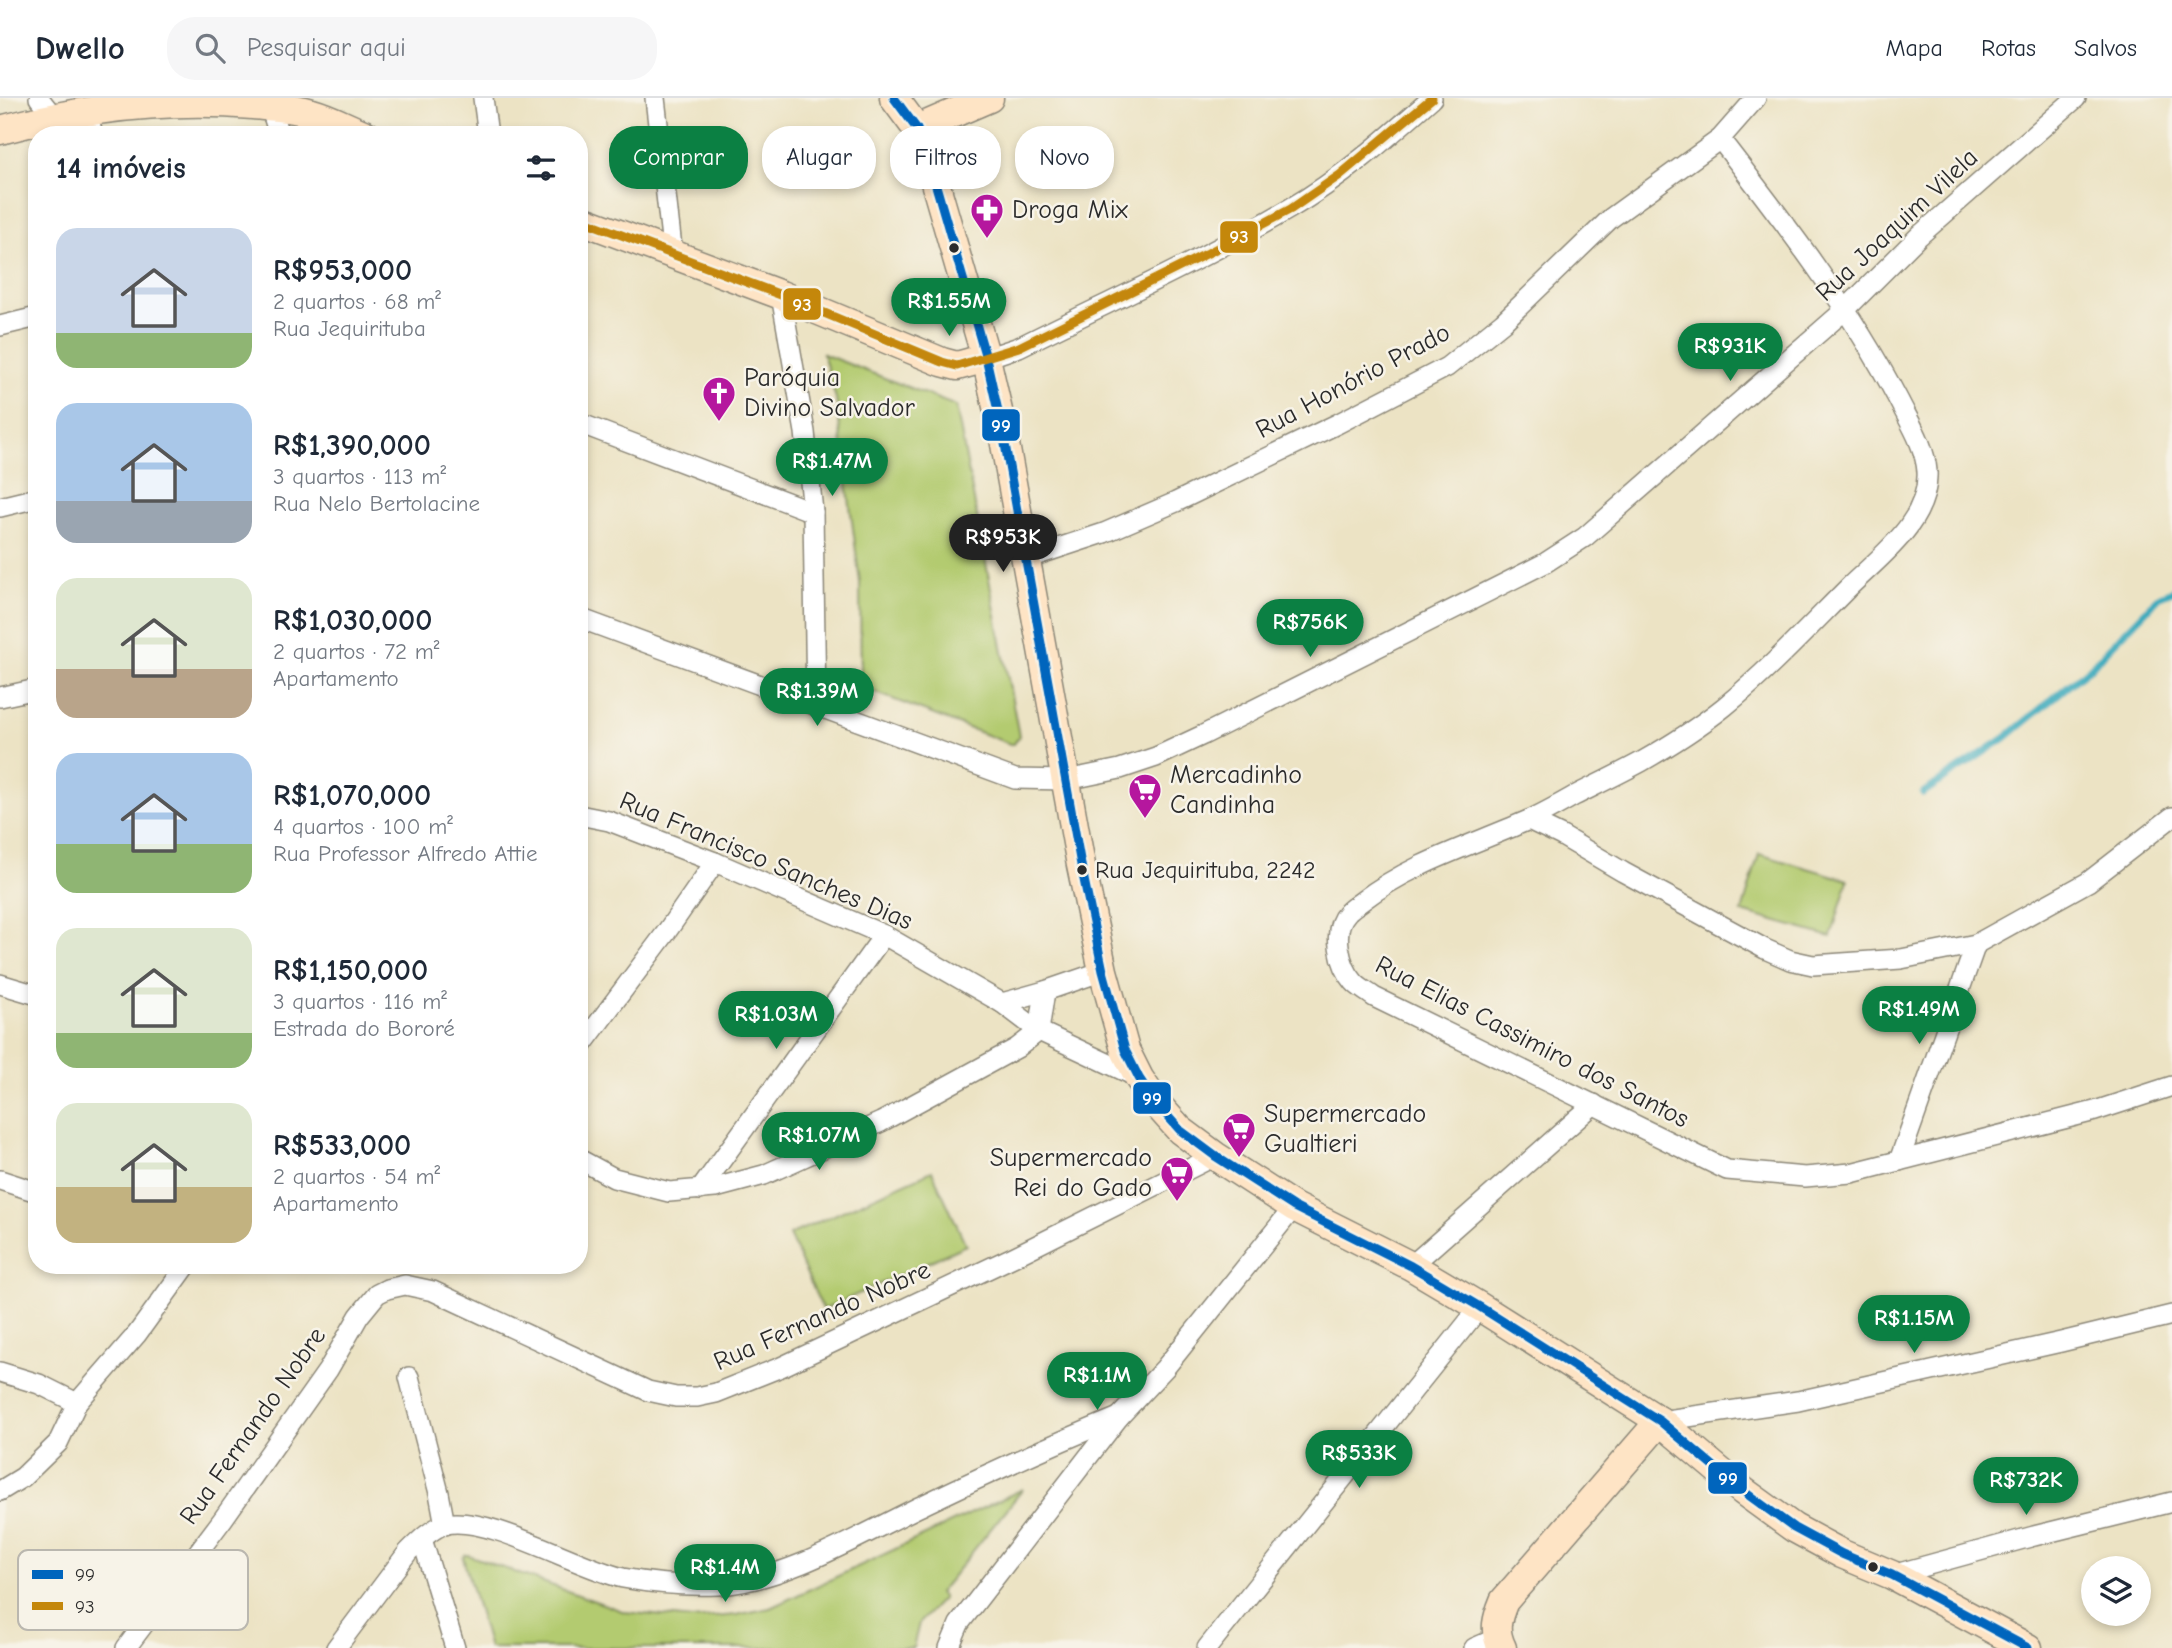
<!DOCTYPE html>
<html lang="pt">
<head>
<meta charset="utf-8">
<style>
  :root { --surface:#fff; --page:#f6f6f7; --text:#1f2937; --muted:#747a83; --line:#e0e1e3; --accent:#0b8043 }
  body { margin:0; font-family:"Comic Neue",sans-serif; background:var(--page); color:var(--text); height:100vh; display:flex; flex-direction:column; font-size:26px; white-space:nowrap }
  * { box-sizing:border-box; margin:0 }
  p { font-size:23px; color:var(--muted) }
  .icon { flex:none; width:38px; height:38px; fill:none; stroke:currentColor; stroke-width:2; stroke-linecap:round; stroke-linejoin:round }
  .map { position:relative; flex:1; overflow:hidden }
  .side { position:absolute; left:28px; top:28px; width:560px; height:1148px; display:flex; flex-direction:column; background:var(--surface); border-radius:28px; box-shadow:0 4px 10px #0003 }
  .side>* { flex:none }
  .hud { position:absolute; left:609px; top:28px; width:665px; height:63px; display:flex; gap:14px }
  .buttons { position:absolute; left:2081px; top:1458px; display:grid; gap:14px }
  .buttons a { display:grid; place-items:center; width:70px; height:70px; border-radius:50%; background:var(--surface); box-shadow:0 4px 10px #0003; font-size:35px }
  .price { position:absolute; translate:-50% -60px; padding:0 16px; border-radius:24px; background:var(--accent); color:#fff; font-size:23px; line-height:46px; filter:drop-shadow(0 2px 4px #0008) }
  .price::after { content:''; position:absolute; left:50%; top:42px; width:21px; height:16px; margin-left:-10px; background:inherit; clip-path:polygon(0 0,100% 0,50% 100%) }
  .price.on { background:#222; color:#fff }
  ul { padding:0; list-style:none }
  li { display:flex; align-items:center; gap:21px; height:175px; padding:0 28px }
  li span { display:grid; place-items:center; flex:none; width:196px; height:140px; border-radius:21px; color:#555 }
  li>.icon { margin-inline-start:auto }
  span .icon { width:84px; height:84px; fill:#fffc; stroke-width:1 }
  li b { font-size:30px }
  h2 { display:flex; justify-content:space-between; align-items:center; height:84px; padding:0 28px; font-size:30px }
  .pill { padding:0 24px; border-radius:28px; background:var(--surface); box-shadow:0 4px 10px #0003; font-size:24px; line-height:63px }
  .pill.on { background:var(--accent); color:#fff }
  header { display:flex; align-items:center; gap:42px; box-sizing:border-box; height:98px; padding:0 35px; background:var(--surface); border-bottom:2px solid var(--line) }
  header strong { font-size:33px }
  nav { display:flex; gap:38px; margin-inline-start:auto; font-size:24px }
  .search { width:490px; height:63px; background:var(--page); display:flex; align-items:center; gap:18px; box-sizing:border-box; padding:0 24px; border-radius:28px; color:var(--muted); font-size:26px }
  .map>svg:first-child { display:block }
  .green { fill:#b3cb70; stroke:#6f7b4e; stroke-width:2 }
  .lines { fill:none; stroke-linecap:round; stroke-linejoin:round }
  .stream { stroke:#3eabbd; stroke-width:7 }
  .street-casing { stroke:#8c8778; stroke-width:22 }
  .secondary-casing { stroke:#8c8778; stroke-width:31 }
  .street { stroke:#fff; stroke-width:19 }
  .secondary { stroke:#fee4c5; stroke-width:28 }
  .bus-1-casing { stroke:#f7f3e8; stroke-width:14 }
  .bus-2-casing { stroke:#f7f3e8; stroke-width:14 }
  .bus-1 { stroke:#0065bd; stroke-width:9 }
  .bus-2 { stroke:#c4870b; stroke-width:9 }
  .bus-dot { fill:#2b2b2b; stroke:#f7f3e8; stroke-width:2.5 }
  .labels { text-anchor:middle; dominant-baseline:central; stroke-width:5; stroke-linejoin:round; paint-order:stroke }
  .bus-label { font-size:24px; fill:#2b2b2b; stroke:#f7f3e8; text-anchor:start }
  .poi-label { font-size:26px; fill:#2b2b2b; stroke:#f7f3e8; text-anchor:start }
  .street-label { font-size:26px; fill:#2b2b2b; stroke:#f7f3e8 }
  .key { fill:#f7f3e8; stroke:#bab7af; stroke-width:2 }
  .key-label { font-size:19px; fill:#2b2b2b }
  .line-badge { stroke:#f7f3e8; stroke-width:2.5 }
  .badge-label { font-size:19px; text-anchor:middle; font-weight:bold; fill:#fff }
</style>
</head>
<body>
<header>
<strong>Dwello</strong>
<div class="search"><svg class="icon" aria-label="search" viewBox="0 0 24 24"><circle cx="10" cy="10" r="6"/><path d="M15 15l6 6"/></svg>Pesquisar aqui</div>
<nav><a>Mapa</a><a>Rotas</a><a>Salvos</a></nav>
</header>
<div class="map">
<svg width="2172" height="1550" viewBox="0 0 2172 1550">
  <rect width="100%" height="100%" fill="#f7f3e8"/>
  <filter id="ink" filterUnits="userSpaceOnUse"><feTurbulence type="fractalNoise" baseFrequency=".0143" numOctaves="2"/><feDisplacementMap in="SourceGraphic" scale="14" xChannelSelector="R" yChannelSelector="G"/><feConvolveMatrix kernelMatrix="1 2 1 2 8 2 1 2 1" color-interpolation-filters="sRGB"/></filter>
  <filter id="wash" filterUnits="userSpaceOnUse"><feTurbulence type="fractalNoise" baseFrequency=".00686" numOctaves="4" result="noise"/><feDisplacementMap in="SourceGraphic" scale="28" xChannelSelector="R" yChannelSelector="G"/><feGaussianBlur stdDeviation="1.57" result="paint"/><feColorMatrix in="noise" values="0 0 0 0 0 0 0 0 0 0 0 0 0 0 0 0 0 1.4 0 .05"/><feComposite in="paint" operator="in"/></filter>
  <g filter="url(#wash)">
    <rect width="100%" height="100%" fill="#ece3c4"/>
    <g class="green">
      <path d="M823 256 956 308 1019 638 1014 646H1010L861 589 860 484 836 301Z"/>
      <path d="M1759 756 1848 782 1831 839 1742 814Z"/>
      <path d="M932 1073 966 1147 823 1212 789 1137Z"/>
      <path d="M1023 1391 939 1495 943 1500 919 1525 913 1550H489L463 1460 465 1457H468L625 1514 692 1521 736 1517 770 1510Z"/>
    </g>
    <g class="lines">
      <path class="stream" d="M1923 695 2005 640 2090 570 2160 498 2172 493"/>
    </g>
  </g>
  <g filter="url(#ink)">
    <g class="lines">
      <defs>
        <g id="street">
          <path d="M39 0 53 18"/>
          <path d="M483 0 488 37"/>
          <path d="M655 0 673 158"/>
          <path d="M270 8 279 37"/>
          <path d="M87 13 93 37"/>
          <path d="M1720 41C1785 125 1850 209 1899 303 1910 325 1925 348 1927 373 1930 422 1882 457 1850 488 1809 529 1769 572 1724 609 1699 629 1669 648 1641 664 1619 676 1596 687 1574 698 1558 707 1541 717 1524 724 1469 748 1410 766 1362 803 1357 807 1351 810 1347 815 1331 832 1340 868 1354 884 1359 890 1368 894 1374 899L1727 1072 1805 1079 1851 1075 2095 1013 2172 988"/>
          <path d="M781 197 805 334 813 414 816 608"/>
          <path d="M0 228 37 219"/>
          <path d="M986 260 1019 249C1109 204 1202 162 1289 111 1341 81 1387 40 1432 0"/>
          <path d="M579 325 813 414"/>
          <path d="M0 409 37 400"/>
          <path d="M1025 461 1104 435 1176 404 1337 326 1447 269 1503 224 1611 120 1720 41 1756 0"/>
          <path d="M579 520 1015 681 1067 682 1120 671 1156 659 1203 637 1545 465 1585 439 1846 211 1919 138 2076 0"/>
          <path d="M0 599 37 591"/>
          <path d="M579 717 609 723 715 764 884 837 1002 905 1039 933 1139 980"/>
          <path d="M1529 722 1562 738 1623 774 1765 851 1790 862 1813 867 1901 861 1976 846 2088 784 2172 719"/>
          <path d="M0 886 37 897"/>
          <path d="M1002 905 1045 893 1103 873"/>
          <path d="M579 951 665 836 715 764"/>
          <path d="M579 1061 614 1080 669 1094 715 1090 764 1077 881 1024 1017 950 1039 933 1045 893"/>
          <path d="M1899 1063 1976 846"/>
          <path d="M0 1082 37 1094"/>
          <path d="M700 1092 884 837"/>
          <path d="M1411 1168 1594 1006"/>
          <path d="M0 1274 39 1286 77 1305"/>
          <path d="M409 1279 439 1395 445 1427"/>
          <path d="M1660 1323 1798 1303 2061 1244 2172 1217"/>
          <path d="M0 1393 23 1379 58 1345 77 1305 137 1236 187 1167"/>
          <path d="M422 1441 455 1550"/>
          <path d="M1892 1477 2034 1438 2172 1404"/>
          <path d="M126 1550 223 1421 328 1272 359 1218 377 1196 387 1191 405 1187 433 1193 648 1293 676 1299H697L716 1295 781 1269 1013 1159 1215 1058"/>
          <path d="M336 1550 408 1454C418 1444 432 1430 446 1426 489 1417 578 1470 623 1480 654 1486 687 1488 718 1487 786 1483 864 1435 925 1406 989 1375 1053 1346 1119 1319"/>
          <path d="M949 1550 959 1526 1119 1319 1165 1270 1294 1109"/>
          <path d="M1207 1550 1480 1209"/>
          <path d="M1474 1550 1497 1540"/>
        </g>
        <g id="secondary">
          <path d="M894 0 917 31 930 67 986 260 1003 335 1081 767 1103 873 1125 952 1139 980 1155 1004 1180 1032 1215 1058 1294 1109 1411 1168 1480 1209 1660 1323 1743 1393 1794 1430 1842 1456 1892 1477 2028 1550"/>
          <path d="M917 31 989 0"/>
          <path d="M0 32C83 10 168 0 253 7 272 9 293 9 312 15 330 20 348 30 366 37"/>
          <path d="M579 121 781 197 942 264 957 268 986 260"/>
          <path d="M1502 1550C1493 1532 1497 1520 1504 1503L1660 1323"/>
        </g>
      </defs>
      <use href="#street" class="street-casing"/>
      <use href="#secondary" class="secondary-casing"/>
      <use href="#street" class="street"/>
      <use href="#secondary" class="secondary"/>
      <defs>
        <path id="bus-1" d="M894 0 917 31 930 67 986 260 1003 335 1081 767 1103 873 1125 952 1139 980 1155 1004 1180 1032 1215 1058 1294 1109 1411 1168 1480 1209 1660 1323 1743 1393 1794 1430 1842 1456 1892 1477 2028 1550"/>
        <path id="bus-2" d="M579 121 781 197 942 264 957 268 1019 249 1208 155 1291 111 1340 77 1432 0"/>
      </defs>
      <use href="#bus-1" class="bus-1-casing"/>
      <use href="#bus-2" class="bus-2-casing"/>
      <use href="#bus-1" class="bus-1"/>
      <use href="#bus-2" class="bus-2"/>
    </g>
  </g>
  <defs>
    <symbol id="pharmacy-pin" viewBox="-11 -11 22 30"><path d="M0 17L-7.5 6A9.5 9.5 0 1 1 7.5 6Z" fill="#b5179e" stroke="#f7f3e8"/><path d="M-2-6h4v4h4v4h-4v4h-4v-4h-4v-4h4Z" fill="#fff"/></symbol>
    <symbol id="church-pin" viewBox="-11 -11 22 30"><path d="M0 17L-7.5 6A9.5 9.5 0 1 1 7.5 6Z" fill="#b5179e" stroke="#f7f3e8"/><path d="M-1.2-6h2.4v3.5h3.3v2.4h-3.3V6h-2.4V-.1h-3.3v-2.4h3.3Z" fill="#fff"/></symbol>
    <symbol id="supermarket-pin" viewBox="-11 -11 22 30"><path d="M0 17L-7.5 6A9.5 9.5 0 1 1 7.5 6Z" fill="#b5179e" stroke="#f7f3e8"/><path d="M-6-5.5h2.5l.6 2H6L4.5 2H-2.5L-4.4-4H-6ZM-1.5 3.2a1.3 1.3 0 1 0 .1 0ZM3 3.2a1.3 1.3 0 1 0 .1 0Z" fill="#fff"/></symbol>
  </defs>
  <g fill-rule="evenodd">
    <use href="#pharmacy-pin" x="968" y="93" width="38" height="52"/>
    <use href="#church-pin" x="700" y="276" width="38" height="52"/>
    <use href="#supermarket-pin" x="1126" y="673" width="38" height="52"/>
    <use href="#supermarket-pin" x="1220" y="1012" width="38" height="52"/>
    <use href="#supermarket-pin" x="1158" y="1056" width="38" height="52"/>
  </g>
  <g class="bus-dot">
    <circle cx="954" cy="150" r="6"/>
    <circle cx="1082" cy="772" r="6"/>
    <circle cx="1873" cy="1469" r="6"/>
  </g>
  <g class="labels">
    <g class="bus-label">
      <text x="1095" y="772">Rua Jequirituba, 2242</text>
    </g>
    <g class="poi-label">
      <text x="1012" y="112">Droga Mix</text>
      <text x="744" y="280">Paróquia<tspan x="744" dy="30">Divino Salvador</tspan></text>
      <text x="1170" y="677">Mercadinho<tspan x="1170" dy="30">Candinha</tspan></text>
      <text x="1264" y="1016">Supermercado<tspan x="1264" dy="30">Gualtieri</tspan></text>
      <text x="1152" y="1060" text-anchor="end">Supermercado<tspan x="1152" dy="30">Rei do Gado</tspan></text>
    </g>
    <g class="street-label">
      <text transform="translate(1897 127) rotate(-43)">Rua Joaquim Vilela</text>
      <text transform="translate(1353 283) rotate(-28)">Rua Honório Prado</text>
      <text transform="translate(766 763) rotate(23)">Rua Francisco Sanches Dias</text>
      <text transform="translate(1532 944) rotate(27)">Rua Elias Cassimiro dos Santos</text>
      <text transform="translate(822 1218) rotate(-24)">Rua Fernando Nobre</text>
      <text transform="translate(253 1328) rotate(-55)">Rua Fernando Nobre</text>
    </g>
  </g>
  <rect x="18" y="1452" width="230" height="80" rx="10" class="key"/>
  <rect x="32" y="1472" width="31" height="9" fill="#0065bd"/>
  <rect x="32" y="1504" width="31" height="8" fill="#c4870b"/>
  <g class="key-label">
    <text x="75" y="1483">99</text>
    <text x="75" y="1515">93</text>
  </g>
  <g class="line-badge">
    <rect x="1219" y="122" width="40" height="34" rx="7" fill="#c4870b"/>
    <rect x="782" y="189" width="40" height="34" rx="7" fill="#c4870b"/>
    <rect x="981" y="310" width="40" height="34" rx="7" fill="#0065bd"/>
    <rect x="1132" y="983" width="40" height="34" rx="7" fill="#0065bd"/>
    <rect x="1707" y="1363" width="41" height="34" rx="7" fill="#0065bd"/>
  </g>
  <g class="badge-label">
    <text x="1239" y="145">93</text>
    <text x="802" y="213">93</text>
    <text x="1001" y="334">99</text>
    <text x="1152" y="1007">99</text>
    <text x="1728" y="1387">99</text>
  </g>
</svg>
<div class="buttons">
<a><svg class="icon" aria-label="layers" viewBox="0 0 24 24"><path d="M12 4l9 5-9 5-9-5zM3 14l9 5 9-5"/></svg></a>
</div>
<b class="price" style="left:949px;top:240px">R$1.55M</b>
<b class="price" style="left:1730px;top:285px">R$931K</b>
<b class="price" style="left:832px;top:400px">R$1.47M</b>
<b class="price on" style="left:1003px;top:476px">R$953K</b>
<b class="price" style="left:1310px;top:561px">R$756K</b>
<b class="price" style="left:817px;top:630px">R$1.39M</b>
<b class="price" style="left:1919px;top:948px">R$1.49M</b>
<b class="price" style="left:776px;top:953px">R$1.03M</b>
<b class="price" style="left:819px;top:1074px">R$1.07M</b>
<b class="price" style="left:1914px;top:1257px">R$1.15M</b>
<b class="price" style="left:1097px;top:1314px">R$1.1M</b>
<b class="price" style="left:1359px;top:1392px">R$533K</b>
<b class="price" style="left:2026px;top:1419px">R$732K</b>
<b class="price" style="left:725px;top:1506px">R$1.4M</b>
<div class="hud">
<a class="pill on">Comprar</a>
<a class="pill">Alugar</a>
<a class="pill">Filtros</a>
<a class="pill">Novo</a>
</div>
<section class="side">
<h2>14 imóveis<svg class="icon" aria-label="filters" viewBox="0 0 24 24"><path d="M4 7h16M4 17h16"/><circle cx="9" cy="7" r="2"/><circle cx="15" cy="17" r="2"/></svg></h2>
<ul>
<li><span style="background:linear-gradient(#c9d6e8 75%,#8fb573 0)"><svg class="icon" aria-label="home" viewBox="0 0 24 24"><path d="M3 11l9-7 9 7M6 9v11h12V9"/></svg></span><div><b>R$953,000</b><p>2 quartos · 68 m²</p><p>Rua Jequirituba</p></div></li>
<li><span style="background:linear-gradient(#a9c7e8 70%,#9aa5b1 0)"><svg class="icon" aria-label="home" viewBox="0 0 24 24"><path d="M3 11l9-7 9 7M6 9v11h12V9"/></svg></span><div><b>R$1,390,000</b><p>3 quartos · 113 m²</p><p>Rua Nelo Bertolacine</p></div></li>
<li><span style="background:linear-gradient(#dfe7d0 65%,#b9a48a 0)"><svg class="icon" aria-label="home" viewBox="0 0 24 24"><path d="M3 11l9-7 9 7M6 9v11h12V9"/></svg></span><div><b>R$1,030,000</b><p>2 quartos · 72 m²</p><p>Apartamento</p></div></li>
<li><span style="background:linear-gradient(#a9c7e8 65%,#8fb573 0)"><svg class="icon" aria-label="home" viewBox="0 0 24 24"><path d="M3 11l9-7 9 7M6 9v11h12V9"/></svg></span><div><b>R$1,070,000</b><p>4 quartos · 100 m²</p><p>Rua Professor Alfredo Attie</p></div></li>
<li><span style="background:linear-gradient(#dfe7d0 75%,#8fb573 0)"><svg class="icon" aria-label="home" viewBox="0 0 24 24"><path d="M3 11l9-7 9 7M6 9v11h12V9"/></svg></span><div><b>R$1,150,000</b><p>3 quartos · 116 m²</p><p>Estrada do Bororé</p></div></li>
<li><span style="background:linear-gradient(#dfe7d0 60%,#c2b280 0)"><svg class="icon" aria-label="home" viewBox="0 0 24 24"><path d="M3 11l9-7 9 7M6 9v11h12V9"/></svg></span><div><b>R$533,000</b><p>2 quartos · 54 m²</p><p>Apartamento</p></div></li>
</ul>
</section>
</div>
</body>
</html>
